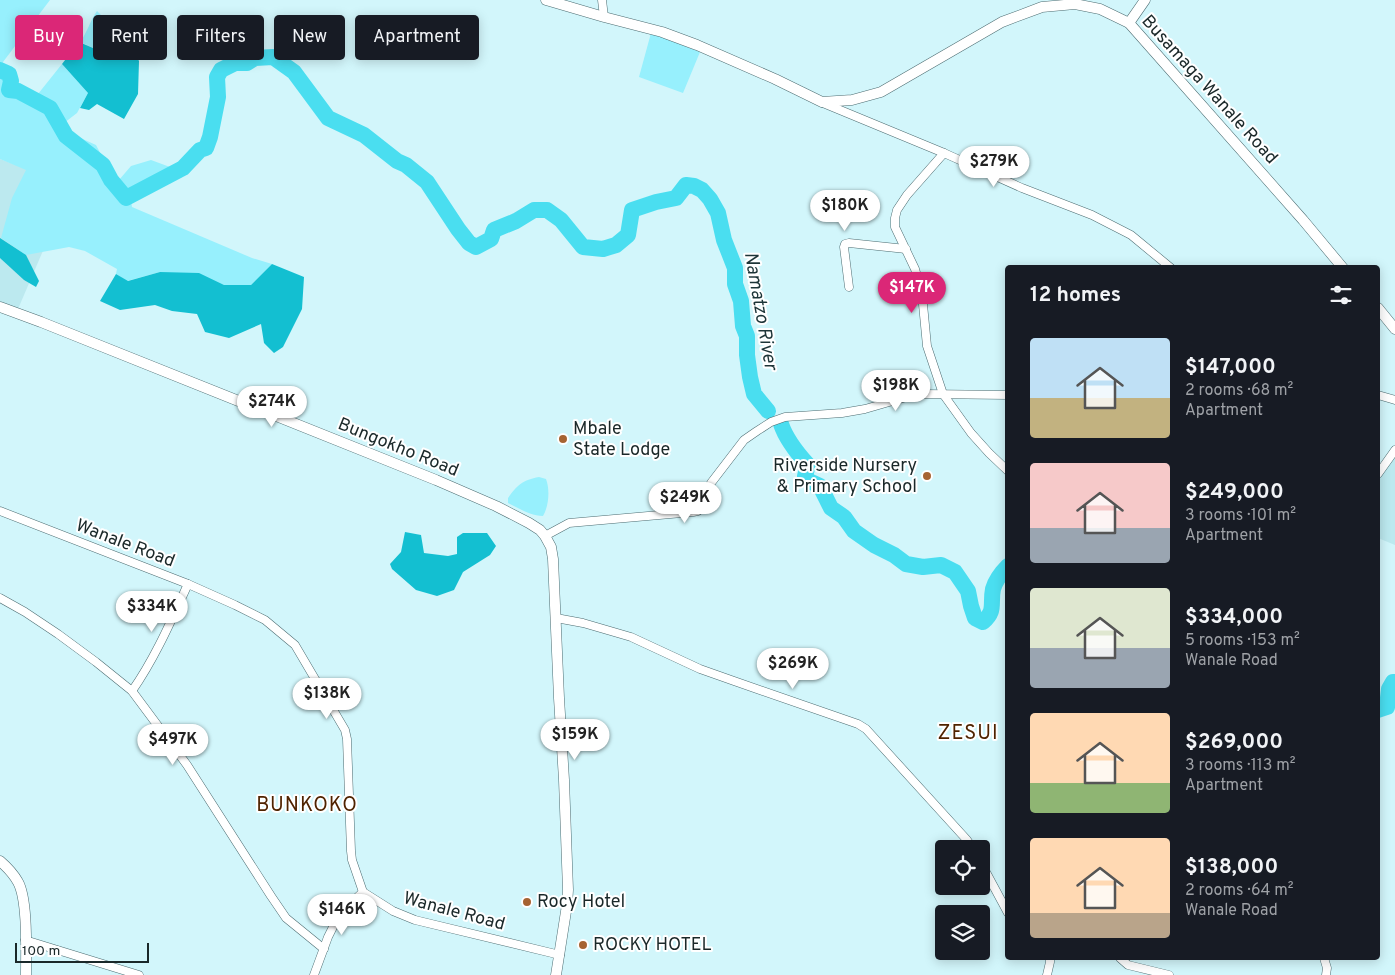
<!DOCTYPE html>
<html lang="en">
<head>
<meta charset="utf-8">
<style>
  :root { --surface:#171b24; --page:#242831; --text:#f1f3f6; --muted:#9ea1a6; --accent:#db2777 }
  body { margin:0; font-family:Overpass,sans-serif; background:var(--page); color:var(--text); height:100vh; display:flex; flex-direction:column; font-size:19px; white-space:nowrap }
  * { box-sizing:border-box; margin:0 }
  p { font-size:16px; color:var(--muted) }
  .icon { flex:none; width:28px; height:28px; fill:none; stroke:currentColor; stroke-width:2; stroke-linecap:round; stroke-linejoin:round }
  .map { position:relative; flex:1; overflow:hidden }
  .side { position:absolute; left:1005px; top:265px; width:375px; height:695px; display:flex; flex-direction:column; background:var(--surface); border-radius:5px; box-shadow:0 2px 12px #0003 }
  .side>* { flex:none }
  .guide { position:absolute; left:15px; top:15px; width:475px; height:45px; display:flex; gap:10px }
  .fabs { position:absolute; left:935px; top:840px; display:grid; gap:10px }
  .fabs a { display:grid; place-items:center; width:55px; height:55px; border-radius:5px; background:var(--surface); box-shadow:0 2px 12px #0003; font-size:25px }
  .scale { position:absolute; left:15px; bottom:12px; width:134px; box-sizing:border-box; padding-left:5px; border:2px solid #1a2829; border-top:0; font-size:14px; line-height:18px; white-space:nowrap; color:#1a2829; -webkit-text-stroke:4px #fff; paint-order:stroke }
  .price { position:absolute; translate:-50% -42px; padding:0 11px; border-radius:18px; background:#fff; color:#222; font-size:16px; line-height:32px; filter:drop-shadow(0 1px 2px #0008) }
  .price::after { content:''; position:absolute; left:50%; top:30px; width:15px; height:11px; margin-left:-8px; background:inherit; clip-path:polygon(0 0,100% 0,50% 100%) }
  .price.selected { background:var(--accent); color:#fff }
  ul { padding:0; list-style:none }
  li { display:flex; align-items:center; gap:15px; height:125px; padding:0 25px }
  li span { display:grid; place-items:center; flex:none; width:140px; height:100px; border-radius:5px; color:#555 }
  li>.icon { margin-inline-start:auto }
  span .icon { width:60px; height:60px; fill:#fffc; stroke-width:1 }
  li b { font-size:21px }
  h2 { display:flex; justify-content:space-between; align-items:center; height:60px; padding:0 25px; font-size:21px }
  .pill { padding:0 18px; border-radius:5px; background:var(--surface); box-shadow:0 2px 12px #0003; font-size:18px; line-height:45px }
  .pill.selected { background:var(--accent); color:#fff }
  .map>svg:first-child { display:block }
  .built { fill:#bce9ef }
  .green { fill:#97f0fd }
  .forest { fill:#13bfd1 }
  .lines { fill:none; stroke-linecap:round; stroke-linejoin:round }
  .river { stroke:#4adef0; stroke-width:16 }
  .minor-casing { stroke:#4c6c71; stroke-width:9 }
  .tertiary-casing { stroke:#4c6c71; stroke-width:11 }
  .minor { stroke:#fff; stroke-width:8 }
  .tertiary { stroke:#fff; stroke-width:10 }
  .poi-dot { fill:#a66332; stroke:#fff; stroke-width:2 }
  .labels { text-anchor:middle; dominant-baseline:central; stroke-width:4; stroke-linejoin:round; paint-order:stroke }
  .street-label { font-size:18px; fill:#1a2829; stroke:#fff }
  .poi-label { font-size:18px; fill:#1a2829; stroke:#fff; text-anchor:start }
  .water-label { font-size:19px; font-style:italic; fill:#1d3538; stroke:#fff }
  .quarter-label { font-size:20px; letter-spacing:1px; fill:#4f2300; stroke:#fff }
</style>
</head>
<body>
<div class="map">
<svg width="1395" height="975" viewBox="0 0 1395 975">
  <rect width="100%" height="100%" fill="#d2f6fb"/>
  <g class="built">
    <path d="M0 159 26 169 56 227 42 253 18 309 0 302Z"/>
    <path d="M1395 453V545L1378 538V479Z"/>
  </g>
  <g class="green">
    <path d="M0 0H50L3 62 1 71 9 74 12 86 34 99 62 64 88 93 77 113 64 123 76 136 96 145 107 166 119 180 131 166 151 160 170 167 159 188 131 200 132 207 252 258 272 264 251 285H224L160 272 127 281 116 274 117 269 85 251 69 247 26 255 1 238 12 198 26 170 0 159Z"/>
    <path d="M97 11 114 28 100 51 80 42C87 33 90 21 97 11Z"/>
    <path d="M651 33 700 52 683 93 639 77Z"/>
    <path d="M539 477 546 479C550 489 549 506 543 516 530 516 519 508 508 503V498C517 485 523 480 539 477Z"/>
  </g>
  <g class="forest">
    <path d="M79 42 100 51 130 45 139 61 138 94 124 119 97 104 89 110 80 108 88 93 62 64Z"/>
    <path d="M0 238 26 255 39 281 36 287 24 280 0 258Z"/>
    <path d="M272 264 304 277 302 309 283 347 274 353 264 343 261 324 229 338 205 332 197 314 172 311 155 305 120 310 100 301 116 274 128 281 160 272 199 273 224 285H251Z"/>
    <path d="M405 532 421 535 424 553 448 556 457 554V537L463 533H487L496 546 490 555 463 572 454 590 437 596 416 590 392 569 390 564 401 552Z"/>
  </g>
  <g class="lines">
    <g class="river">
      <path d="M0 70 9 74 11 81 9 90 18 91 50 108 66 136 103 165 111 180 126 198 183 168 200 150 206 148 210 137 218 97 217 77 221 70 235 63H247L255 58 273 57 294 72 328 118 364 135 397 161 406 165 427 182 458 229 469 243 476 247 491 239 494 230 516 221 534 210H547L561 220 583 247 603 249 616 245 628 235 632 210 656 202 676 198 686 185 694 186 702 190 710 199 718 213 724 240 735 268V284L741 301 743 326 747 336V355L750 377 754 394 768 411"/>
      <path d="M781 424C786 439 798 454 808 465L805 476 809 481 820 486 831 508 844 517 854 531 874 545 894 555 906 564 923 567 941 565 955 572 968 591 971 606 975 618 983 622C996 611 990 604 993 589 996 579 1001 573 1008 566"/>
      <path d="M1378 710 1387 707 1389 689 1393 682H1395"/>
    </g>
    <defs>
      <g id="minor">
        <path d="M602 0 604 17"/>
        <path d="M823 103 944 153 1022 188 1092 215 1131 235 1171 268"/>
        <path d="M944 153 907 195 897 210 895 218V227L915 269 922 294 927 346 943 394 971 433 989 453 1008 471"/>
        <path d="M849 287 844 247 845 244 849 243 906 249"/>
        <path d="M1378 395 1395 400"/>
        <path d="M1378 474 1395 450"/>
        <path d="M0 511 188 584 235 605 265 620 295 645 345 730 347 739 351 851 352 860 363 892 393 911 415 920 560 955"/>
        <path d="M545 536 569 523 693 512 698 511 704 505 711 483 744 440 757 431 771 422 785 417 842 413 865 409 910 396 925 394 1008 395"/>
        <path d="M0 598 25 612 58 634 96 662 132 691 187 765 271 896 286 918 324 949"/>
        <path d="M556 618 583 623 631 637 700 669 734 681 858 724 866 729 967 840 973 849"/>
        <path d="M132 691C155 658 171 621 188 584"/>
        <path d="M981 863 1008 913"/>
        <path d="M25 940 139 975"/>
        <path d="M1120 958 1128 965 1169 975"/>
        <path d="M1324 958 1327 968 1326 975"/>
        <path d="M314 975 328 937 340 913 363 892"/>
        <path d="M1047 975 1050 962V958"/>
      </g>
      <g id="tertiary">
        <path d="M546 0 604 17 662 32 697 45 775 79 822 102 852 100 881 92 1002 22 1042 7 1075 4 1100 9 1129 23 1303 220 1343 268"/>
        <path d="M1129 23 1145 0"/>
        <path d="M0 307 41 322 436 480 496 506 529 523 540 530 545 536 551 547 553 559 559 698 564 780 568 890 567 905 556 975"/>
        <path d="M1378 308 1395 329"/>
        <path d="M0 861C7 867 13 873 18 882 28 900 26 952 26 975"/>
      </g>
    </defs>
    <use href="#minor" class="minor-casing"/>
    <use href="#tertiary" class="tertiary-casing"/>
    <use href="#minor" class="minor"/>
    <use href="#tertiary" class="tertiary"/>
  </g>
  <g class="poi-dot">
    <circle cx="563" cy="439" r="5"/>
    <circle cx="927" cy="476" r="5"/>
    <circle cx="527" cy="902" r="5"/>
    <circle cx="583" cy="945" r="5"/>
  </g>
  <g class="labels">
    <g class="street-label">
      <text transform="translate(1209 90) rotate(48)">Busamaga Wanale Road</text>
      <text transform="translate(398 448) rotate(22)">Bungokho Road</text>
      <text transform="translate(125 544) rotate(21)">Wanale Road</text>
      <text transform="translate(454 912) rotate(15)">Wanale Road</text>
    </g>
    <g class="poi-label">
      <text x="573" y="429">Mbale<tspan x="573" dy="21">State Lodge</tspan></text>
      <text x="917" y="466" text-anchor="end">Riverside Nursery<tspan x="917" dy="21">&amp; Primary School</tspan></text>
      <text x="537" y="902">Rocy Hotel</text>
      <text x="593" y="945">ROCKY HOTEL</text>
    </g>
    <g class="water-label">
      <text transform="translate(760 311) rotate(80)">Namatzo River</text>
    </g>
    <g class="quarter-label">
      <text x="968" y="734">ZESUI</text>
      <text x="307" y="806">BUNKOKO</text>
    </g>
  </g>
</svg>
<div class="fabs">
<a><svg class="icon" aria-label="locate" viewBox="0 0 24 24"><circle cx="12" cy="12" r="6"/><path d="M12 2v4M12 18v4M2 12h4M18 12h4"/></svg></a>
<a><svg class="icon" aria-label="layers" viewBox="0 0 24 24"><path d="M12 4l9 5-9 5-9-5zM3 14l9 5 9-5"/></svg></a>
</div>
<div class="scale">100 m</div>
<b class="price" style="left:994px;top:188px">$279K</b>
<b class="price" style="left:845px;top:232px">$180K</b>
<b class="price selected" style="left:912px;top:314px">$147K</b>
<b class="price" style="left:896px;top:412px">$198K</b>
<b class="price" style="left:272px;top:428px">$274K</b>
<b class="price" style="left:685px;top:524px">$249K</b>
<b class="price" style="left:152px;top:633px">$334K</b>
<b class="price" style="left:793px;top:690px">$269K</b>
<b class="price" style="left:327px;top:720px">$138K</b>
<b class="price" style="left:575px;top:761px">$159K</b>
<b class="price" style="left:173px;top:766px">$497K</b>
<b class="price" style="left:342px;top:936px">$146K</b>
<div class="guide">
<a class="pill selected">Buy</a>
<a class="pill">Rent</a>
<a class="pill">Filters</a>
<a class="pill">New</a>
<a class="pill">Apartment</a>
</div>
<section class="side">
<h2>12 homes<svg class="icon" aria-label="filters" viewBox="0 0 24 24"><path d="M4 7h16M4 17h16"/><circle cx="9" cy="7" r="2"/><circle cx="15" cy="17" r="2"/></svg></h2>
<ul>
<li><span style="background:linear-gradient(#bfe0f5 60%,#c2b280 0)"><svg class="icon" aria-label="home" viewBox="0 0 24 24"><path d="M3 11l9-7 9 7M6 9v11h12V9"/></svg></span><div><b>$147,000</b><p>2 rooms · 68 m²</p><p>Apartment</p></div></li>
<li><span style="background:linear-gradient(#f6c9c9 65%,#9aa5b1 0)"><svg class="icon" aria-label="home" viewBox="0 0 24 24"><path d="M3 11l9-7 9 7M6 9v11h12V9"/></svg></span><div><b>$249,000</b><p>3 rooms · 101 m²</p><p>Apartment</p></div></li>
<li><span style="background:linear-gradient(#dfe7d0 60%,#9aa5b1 0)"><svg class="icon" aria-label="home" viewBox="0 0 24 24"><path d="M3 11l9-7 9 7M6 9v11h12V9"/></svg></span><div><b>$334,000</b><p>5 rooms · 153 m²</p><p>Wanale Road</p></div></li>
<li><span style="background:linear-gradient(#ffd9b3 70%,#8fb573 0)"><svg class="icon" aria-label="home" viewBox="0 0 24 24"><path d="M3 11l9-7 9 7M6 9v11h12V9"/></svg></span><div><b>$269,000</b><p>3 rooms · 113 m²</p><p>Apartment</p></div></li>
<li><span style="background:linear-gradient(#ffd9b3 75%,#b9a48a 0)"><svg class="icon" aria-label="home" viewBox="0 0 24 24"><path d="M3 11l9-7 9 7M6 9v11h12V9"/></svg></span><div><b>$138,000</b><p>2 rooms · 64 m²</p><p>Wanale Road</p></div></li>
</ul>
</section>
</div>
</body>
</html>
